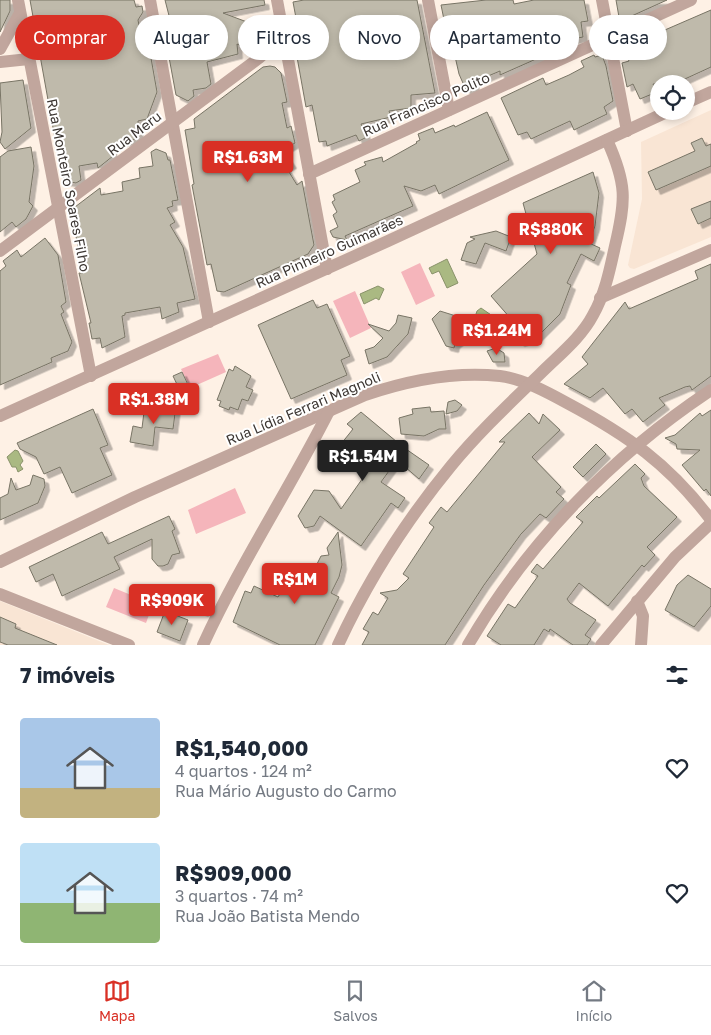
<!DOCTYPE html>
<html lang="pt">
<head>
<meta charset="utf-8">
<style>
  :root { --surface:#fff; --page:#f6f6f7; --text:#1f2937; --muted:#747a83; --line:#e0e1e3; --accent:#d93025 }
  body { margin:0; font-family:"Golos Text",sans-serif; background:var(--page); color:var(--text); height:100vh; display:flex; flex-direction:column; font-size:19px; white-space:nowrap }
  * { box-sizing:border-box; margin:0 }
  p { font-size:16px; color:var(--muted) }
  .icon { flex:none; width:28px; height:28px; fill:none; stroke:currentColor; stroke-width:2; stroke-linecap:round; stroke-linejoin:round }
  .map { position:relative; height:645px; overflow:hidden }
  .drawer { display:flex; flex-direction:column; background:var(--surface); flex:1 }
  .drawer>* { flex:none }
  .top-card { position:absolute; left:15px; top:15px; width:681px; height:45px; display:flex; gap:10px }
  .buttons { position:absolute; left:650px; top:75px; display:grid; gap:10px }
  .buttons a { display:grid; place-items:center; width:45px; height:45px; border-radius:50%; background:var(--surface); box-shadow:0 2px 8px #0003; font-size:25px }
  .price { position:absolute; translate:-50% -42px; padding:0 11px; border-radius:5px; background:var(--accent); color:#fff; font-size:16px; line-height:32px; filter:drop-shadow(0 1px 2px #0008) }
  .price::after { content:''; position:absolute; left:50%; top:30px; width:15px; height:11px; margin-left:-8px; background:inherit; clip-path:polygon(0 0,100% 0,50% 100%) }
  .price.selected { background:#222; color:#fff }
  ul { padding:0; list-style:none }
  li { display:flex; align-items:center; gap:15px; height:125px; padding:0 20px }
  li span { display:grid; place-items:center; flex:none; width:140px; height:100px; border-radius:5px; color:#555 }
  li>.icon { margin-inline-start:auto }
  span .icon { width:60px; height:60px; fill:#fffc; stroke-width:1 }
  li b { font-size:21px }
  h2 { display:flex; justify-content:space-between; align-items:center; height:60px; padding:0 20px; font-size:21px }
  .tag { padding:0 18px; border-radius:22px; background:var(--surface); box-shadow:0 2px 8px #0003; font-size:18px; line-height:45px }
  .tag.selected { background:var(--accent); color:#fff }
  .menu { display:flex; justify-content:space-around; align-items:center; height:70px; border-top:1px solid var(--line); background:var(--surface); font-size:14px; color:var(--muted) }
  .menu a { display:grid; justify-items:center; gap:2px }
  .menu .selected { color:var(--accent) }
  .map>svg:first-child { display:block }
  .built { fill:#f9e5d4 }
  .green { fill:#f5b5bb }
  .water { fill:#aab982; stroke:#89926a }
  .building { fill:#bfbaab; stroke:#787465; filter:url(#shadow) }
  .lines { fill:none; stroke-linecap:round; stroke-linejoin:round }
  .street { stroke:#c1a69d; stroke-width:12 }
  .labels { text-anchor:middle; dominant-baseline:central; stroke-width:4; stroke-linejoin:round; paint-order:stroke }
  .street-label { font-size:14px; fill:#3c3632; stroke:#fff }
</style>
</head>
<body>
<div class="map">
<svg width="711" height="645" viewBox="0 0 711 645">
  <defs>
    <filter id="shadow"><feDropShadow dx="4.5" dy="4.5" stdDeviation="0" flood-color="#0004"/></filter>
  </defs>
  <rect width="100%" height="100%" fill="#fef1e5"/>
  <g class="built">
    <path d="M711 110V237L634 269 630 268 628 265 642 199 641 142Z"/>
    <path d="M0 601 109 645H0Z"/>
  </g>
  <g class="green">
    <path d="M420 263 435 296 416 305 401 272Z"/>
    <path d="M355 291 371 328 350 338 333 301Z"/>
    <path d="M218 354 226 372 190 388 181 369Z"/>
    <path d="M235 488 246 513 196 534 188 510Z"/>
    <path d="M114 588 153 604 146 623 106 607Z"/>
  </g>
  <g class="water">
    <path d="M447 259 458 283 447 288 439 271 432 274 429 268Z"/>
    <path d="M378 286 384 289 379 300 376 298 364 304 360 294Z"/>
    <path d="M481 308 497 319V322L487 330 476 314 477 311Z"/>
    <path d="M15 450 18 451 23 461 20 465 23 469 18 472 16 467H12L7 457Z"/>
  </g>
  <g class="building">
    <path d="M0 0H10V11L0 32Z"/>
    <path d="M30 0H134L136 7 142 6 143 12 138 20 142 42 148 41 157 92 147 119 138 121 139 136 133 140 111 144 113 156 98 168 97 163 79 166 81 180 76 183 65 181 61 172Z"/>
    <path d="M165 0H264L265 5 223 13 255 25 252 34 257 36 249 50 237 44 238 54 207 62 211 84 206 88 193 90 194 96 188 101 176 95 166 41 175 39Z"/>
    <path d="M304 0H417L435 93 411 95V108L389 111 391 117 361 124 367 137 359 141 356 135 327 146 326 141 319 142 312 105 306 107 297 57 302 56 298 35 293 36 290 19 296 18 293 2Z"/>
    <path d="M486 0H513L514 4 534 0H584L588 21 581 22 583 37 559 42 561 48 500 75V71L474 82 475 86 466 90 459 74 452 43 449 44 441 5Z"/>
    <path d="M616 0H667L625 19 619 17Z"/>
    <path d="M711 10V67L674 84H653L657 92 640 99 633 84 627 87 622 63 629 61 624 51 633 46 634 48 652 39 651 36Z"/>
    <path d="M594 55 595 57 602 55 606 66 613 101 604 107 607 114 574 130 570 121 531 139 527 132 518 135 501 98 543 78 546 85 569 75 584 67 581 61Z"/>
    <path d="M270 66 275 67 281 73 287 102 282 103 287 128 291 126 295 143 283 150 292 164 286 167 297 185 302 181 314 245 308 254 224 292 217 291 211 264 207 265 192 185 194 184 185 130 195 128 194 119 263 67Z"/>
    <path d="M23 80 31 128 5 149 0 142 2 132 0 83Z"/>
    <path d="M487 112 509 160 439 194 435 185 421 191 404 186 413 206 345 236 347 240 333 237 330 231 338 227 333 215 337 212 332 202 335 200 333 195 360 182 355 170 366 165 364 162 382 157 383 162 417 143 416 142 420 140 418 134 433 128 435 133 454 125 455 127Z"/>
    <path d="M702 138 706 146 711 144V166L656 190 648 172 695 151 691 143Z"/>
    <path d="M31 147 34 166 29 202 33 206 26 219 16 227 12 222 0 232V157L8 151Z"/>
    <path d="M156 149 166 153 168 160H170L178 200 172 201 173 206 167 208 175 222 170 225 183 247 195 299 177 303 179 312 162 319 160 307 125 313V315L122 316 125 337 102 348 100 338 92 339 89 323H91L79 273H83L71 210 100 188 101 195 123 191 122 182 140 178 139 168 153 166 151 152Z"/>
    <path d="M593 172 599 193 595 226 589 243 600 248 594 261 581 254 567 283 571 285 560 314 538 336 520 342 514 329 518 327 491 296 537 254 523 203Z"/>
    <path d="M711 201V218L698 224 691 209Z"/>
    <path d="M496 231 511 237 506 251 485 243 476 264 461 260 467 243 475 239 470 237Z"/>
    <path d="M45 238 58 255 66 302 61 306 64 312 61 314 72 342 68 351 51 358 52 362 0 385V271L6 266 3 261 17 250 21 257Z"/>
    <path d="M711 264V376L692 390 690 386 685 387 659 398 665 405 643 422 632 409 625 414 603 388 590 398 564 384 588 364 582 357 625 302 629 309 698 279 695 271Z"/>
    <path d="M313 300 317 308 327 304 350 356 341 360 347 375 291 399 258 325Z"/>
    <path d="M440 311 456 316 464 329 460 331 464 337 455 344 454 348 446 346 432 319Z"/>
    <path d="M398 315 412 318 408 334 387 357 369 364 365 350 374 347 383 338 368 324 389 331 396 323Z"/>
    <path d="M496 348 504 353 505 362H493L487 351Z"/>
    <path d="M235 366 251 376 246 387 253 390 248 401 242 399 238 410 230 407 229 410 219 406 221 401 217 400 229 369 233 371Z"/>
    <path d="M182 372 191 391 182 395 173 376Z"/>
    <path d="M455 400 462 405 457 411 446 414 448 402Z"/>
    <path d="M160 404 176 406 173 429 155 427 153 446 130 442 133 426 142 428 144 412 159 415Z"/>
    <path d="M430 407 431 412 444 411 446 429H439L424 436 401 434 399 418 413 414 412 409Z"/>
    <path d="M93 409 108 445 100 448 112 475 72 493 60 467 44 474 36 457 20 449 17 443Z"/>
    <path d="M711 410V496L706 489 704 491 682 465 700 450 677 449 676 444 665 438 675 435 700 413 702 416Z"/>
    <path d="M361 412 403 447 429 465 419 479 397 460 381 482 405 498 398 508 391 503 361 546 320 516 314 526 305 528 298 516 314 490 329 491 341 509 365 475 333 454 353 429 347 424Z"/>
    <path d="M529 413 539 424 543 414 560 430 532 457 561 487 556 492 564 499 546 518 540 514 521 534 484 585 445 645H362L369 632 363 629 373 612 378 615 388 598 380 593 397 590 409 578 403 574 434 527 429 523 441 507 447 512 505 442H499Z"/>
    <path d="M596 444 606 454 583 477 573 467Z"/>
    <path d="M635 464 645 474 641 478 644 486 677 517 647 547 655 555 644 567 642 565 608 606 579 583 567 599 570 603 596 620 585 635 591 639 587 645H573L550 629 549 632 544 629 534 645H501L487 636 508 604 515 608 538 576 531 572 537 564 543 569 583 522 576 517 597 496 599 498Z"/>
    <path d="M33 475 44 479 45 486 38 503 0 520V498L8 494 11 478 16 490 30 485Z"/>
    <path d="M169 516 175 529 172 531 180 553 172 555 168 564 163 566H158L152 559V539L114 557 120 569 62 596 53 574 36 582 29 567 102 532 108 544Z"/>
    <path d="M338 532 342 565 339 577 331 593 339 597 315 645H280L233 622 245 591 251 593 254 586 278 597 284 587 292 590 300 575 309 580 321 556 329 555 327 548Z"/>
    <path d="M688 575 711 589V606L694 627 665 610 677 585Z"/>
    <path d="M201 594 210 599 204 612 195 608Z"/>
    <path d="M165 611 188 620 180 641 157 632Z"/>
    <path d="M0 617 16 624 15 628 57 645H8L0 642Z"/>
  </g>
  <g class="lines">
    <g class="street">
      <path d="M18 0 91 376"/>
      <path d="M150 0 209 322"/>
      <path d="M277 0 327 269"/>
      <path d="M428 0 449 110"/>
      <path d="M602 0 627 131"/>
      <path d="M0 49 20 13"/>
      <path d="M0 62 29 59"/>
      <path d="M686 103 711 92"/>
      <path d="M309 174 691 0"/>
      <path d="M0 251 259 58 284 36"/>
      <path d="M600 298 711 250"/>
      <path d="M0 416 388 241 669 111"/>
      <path d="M0 562 135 497 365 395C409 380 454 371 500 376 523 379 547 392 567 403 627 435 669 464 711 520"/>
      <path d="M0 594 129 645"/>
      <path d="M637 601 643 616 641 645"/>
      <path d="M203 645C240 564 289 490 329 411"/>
      <path d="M338 645C368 580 405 522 451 466 478 433 510 403 540 374 559 355 581 338 593 315 605 294 610 269 615 246 626 200 627 184 607 140"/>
      <path d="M468 645C527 543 613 455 711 390"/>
      <path d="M601 645 675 557 711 523"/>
    </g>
  </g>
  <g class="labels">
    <g class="street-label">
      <text transform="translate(426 104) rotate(-24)">Rua Francisco Polito</text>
      <text transform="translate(134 133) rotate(-37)">Rua Meru</text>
      <text transform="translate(69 185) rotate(79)">Rua Monteiro Soares Filho</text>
      <text transform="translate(329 251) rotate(-24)">Rua Pinheiro Guimarães</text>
      <text transform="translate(303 408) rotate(-23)">Rua Lídia Ferrari Magnoli</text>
    </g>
  </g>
</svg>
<div class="buttons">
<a><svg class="icon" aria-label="locate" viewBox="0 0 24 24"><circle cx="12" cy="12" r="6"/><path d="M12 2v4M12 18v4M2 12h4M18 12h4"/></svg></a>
</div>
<b class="price" style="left:248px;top:183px">R$1.63M</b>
<b class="price" style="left:551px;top:255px">R$880K</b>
<b class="price" style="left:497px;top:356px">R$1.24M</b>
<b class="price" style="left:154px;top:425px">R$1.38M</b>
<b class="price selected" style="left:363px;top:482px">R$1.54M</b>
<b class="price" style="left:295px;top:605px">R$1M</b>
<b class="price" style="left:172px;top:626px">R$909K</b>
<div class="top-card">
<a class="tag selected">Comprar</a>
<a class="tag">Alugar</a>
<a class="tag">Filtros</a>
<a class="tag">Novo</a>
<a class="tag">Apartamento</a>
<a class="tag">Casa</a>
</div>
</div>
<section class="drawer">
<h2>7 imóveis<svg class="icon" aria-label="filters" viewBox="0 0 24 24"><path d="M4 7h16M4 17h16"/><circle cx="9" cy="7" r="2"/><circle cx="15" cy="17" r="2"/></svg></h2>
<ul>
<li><span style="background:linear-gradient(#a9c7e8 70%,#c2b280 0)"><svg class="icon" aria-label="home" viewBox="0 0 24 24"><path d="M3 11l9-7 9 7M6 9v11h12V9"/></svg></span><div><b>R$1,540,000</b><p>4 quartos · 124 m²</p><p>Rua Mário Augusto do Carmo</p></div><svg class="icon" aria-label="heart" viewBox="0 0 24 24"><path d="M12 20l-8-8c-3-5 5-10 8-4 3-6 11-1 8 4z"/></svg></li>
<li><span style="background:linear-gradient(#bfe0f5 60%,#8fb573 0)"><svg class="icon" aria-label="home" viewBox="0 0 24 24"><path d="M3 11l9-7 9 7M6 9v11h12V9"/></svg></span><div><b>R$909,000</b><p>3 quartos · 74 m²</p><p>Rua João Batista Mendo</p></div><svg class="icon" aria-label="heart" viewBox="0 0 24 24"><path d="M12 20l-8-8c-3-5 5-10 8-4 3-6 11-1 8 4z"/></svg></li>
</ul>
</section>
<nav class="menu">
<a class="selected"><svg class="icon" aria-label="map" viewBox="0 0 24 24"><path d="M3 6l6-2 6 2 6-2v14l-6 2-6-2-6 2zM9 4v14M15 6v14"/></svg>Mapa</a>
<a><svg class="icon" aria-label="saved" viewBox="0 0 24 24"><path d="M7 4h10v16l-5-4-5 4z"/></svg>Salvos</a>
<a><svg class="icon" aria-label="home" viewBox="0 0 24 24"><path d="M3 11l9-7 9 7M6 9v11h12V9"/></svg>Início</a>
</nav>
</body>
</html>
